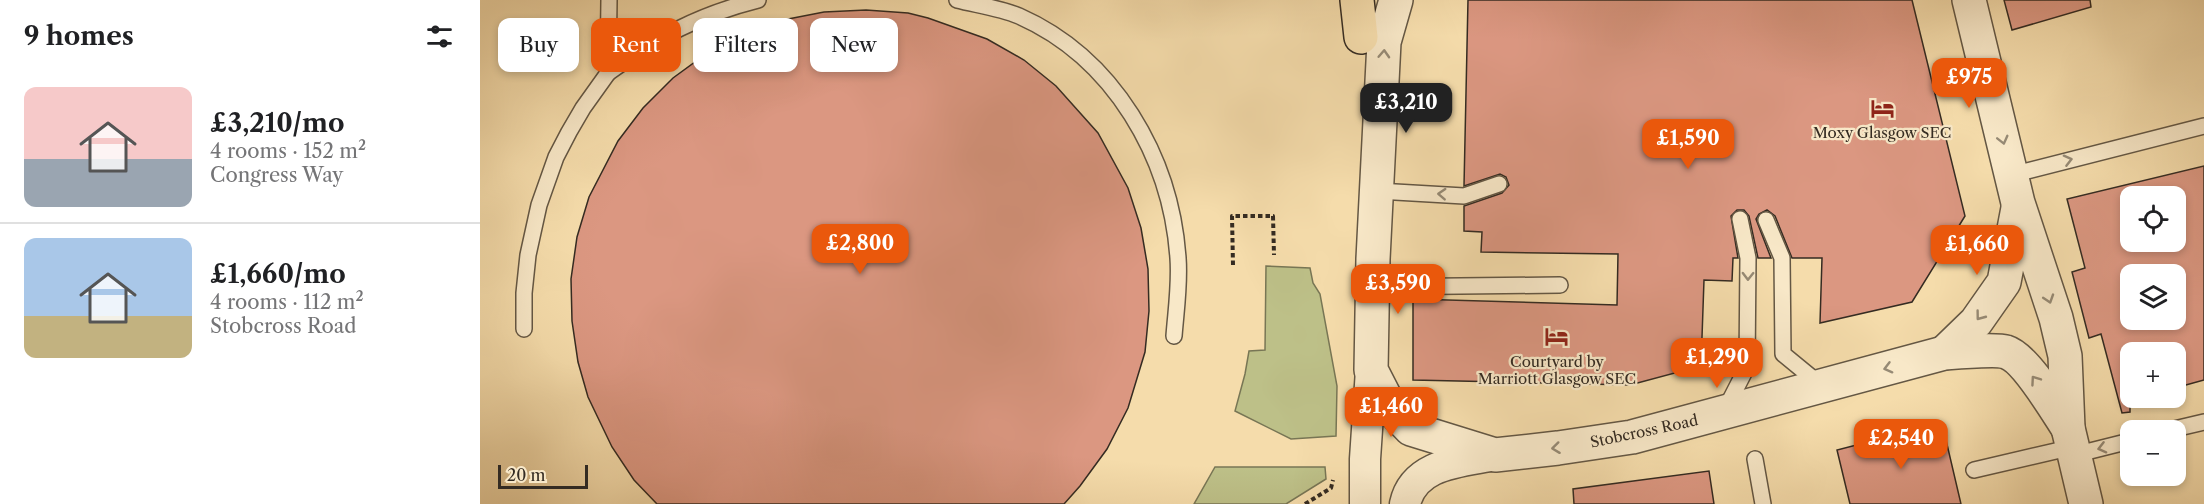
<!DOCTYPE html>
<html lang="en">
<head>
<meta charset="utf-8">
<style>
  :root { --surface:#fff; --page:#f2f2f2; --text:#202124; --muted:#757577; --line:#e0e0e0; --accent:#ea580c }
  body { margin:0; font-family:"Libre Caslon Text",serif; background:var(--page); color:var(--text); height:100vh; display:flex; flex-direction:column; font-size:22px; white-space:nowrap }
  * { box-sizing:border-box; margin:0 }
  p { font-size:20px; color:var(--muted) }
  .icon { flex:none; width:33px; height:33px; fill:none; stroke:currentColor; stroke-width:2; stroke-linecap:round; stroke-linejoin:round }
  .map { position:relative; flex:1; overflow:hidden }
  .sheet { display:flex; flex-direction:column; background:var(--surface); width:480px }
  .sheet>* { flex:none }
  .top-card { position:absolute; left:18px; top:18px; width:570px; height:54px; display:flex; gap:12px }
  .controls { position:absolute; left:1640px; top:186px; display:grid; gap:12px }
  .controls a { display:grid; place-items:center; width:66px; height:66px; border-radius:12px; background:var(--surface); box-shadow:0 3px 9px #0003; font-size:30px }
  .scale { position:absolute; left:18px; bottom:15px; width:90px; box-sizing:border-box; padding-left:6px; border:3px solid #342b22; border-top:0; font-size:16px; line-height:21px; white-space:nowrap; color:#342b22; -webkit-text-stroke:4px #f8e8c8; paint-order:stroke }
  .price { position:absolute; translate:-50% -51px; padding:0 14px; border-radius:12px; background:var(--accent); color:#fff; font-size:20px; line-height:39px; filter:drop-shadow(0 2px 3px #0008) }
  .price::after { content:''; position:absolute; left:50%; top:36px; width:18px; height:14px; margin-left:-9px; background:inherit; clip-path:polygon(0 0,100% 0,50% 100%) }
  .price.on { background:#222; color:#fff }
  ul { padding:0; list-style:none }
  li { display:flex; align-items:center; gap:18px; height:150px; padding:0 24px }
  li+li { border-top:2px solid var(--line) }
  li span { display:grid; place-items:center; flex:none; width:168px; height:120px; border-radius:12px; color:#555 }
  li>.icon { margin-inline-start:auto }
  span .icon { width:72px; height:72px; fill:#fffc; stroke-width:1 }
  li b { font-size:26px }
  h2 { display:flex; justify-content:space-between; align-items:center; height:72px; padding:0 24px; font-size:26px }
  .pill { padding:0 21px; border-radius:12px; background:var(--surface); box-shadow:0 3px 9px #0003; font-size:21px; line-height:54px }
  .pill.on { background:var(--accent); color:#fff }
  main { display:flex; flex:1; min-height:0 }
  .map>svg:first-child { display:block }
  .green { fill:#bdc088; stroke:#787655; stroke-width:1.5 }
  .building { fill:#db9781; stroke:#342b22; stroke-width:1.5; fill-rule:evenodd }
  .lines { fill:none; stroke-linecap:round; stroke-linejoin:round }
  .service-casing { stroke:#645744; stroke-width:18 }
  .minor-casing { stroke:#645744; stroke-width:33 }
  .tertiary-casing { stroke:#645744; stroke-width:36 }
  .primary-casing { stroke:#342b22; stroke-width:36 }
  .path { stroke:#342b22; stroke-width:4; stroke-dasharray:4.5 3; stroke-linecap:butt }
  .service { stroke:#f8e8c8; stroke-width:15 }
  .minor { stroke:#f8e8c8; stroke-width:30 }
  .tertiary { stroke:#f8e8c8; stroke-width:33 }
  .primary { stroke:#f5dcab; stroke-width:33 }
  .oneway { stroke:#968a75 }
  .labels { text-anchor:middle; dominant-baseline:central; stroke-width:4.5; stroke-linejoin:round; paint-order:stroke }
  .poi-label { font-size:15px; fill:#342b22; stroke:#f8e8c8 }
  .street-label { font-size:15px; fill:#342b22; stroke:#f8e8c8 }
</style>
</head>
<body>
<main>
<section class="sheet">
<h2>9 homes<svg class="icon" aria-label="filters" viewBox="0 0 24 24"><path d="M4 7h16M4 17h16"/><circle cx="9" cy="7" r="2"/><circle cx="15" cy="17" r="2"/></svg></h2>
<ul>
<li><span style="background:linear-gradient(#f6c9c9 60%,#9aa5b1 0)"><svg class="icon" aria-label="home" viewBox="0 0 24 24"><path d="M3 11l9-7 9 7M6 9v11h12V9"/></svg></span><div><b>£3,210/mo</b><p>4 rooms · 152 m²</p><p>Congress Way</p></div></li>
<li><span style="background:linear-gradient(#a9c7e8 65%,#c2b280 0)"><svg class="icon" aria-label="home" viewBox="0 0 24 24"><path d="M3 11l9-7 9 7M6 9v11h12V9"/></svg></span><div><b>£1,660/mo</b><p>4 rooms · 112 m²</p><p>Stobcross Road</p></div></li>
</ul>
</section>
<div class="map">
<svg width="1724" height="504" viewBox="0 0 1724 504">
  <rect width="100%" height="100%" fill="#f5dcab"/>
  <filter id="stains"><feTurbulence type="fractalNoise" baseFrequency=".00333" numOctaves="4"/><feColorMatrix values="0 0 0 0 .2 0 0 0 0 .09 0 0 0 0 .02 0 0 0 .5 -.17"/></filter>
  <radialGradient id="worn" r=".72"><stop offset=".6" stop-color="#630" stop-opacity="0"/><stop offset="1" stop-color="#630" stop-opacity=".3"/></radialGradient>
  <g class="green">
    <path d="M786 266 830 268 833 283 840 294 857 386 856 436 811 439 755 411 765 374 769 351 785 350Z"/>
    <path d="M735 467H845L846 479 806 504H714Z"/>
  </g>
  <g class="building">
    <path d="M988 0H1432L1485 216 1432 302 1340 323 1342 258H1312L1295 216 1287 210 1279 214 1276 219 1291 258H1278L1269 216 1264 210H1257L1251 216 1258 258H1253L1252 281 1224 280 1221 366 1150 385 933 380V299L1137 305 1138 254 1001 252 1002 232 984 231V206L1022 193 1029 185 1026 177 1020 174 984 186Z"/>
    <path d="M1524 0H1610L1611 7 1532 30Z"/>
    <path d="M386 10 428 13 448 18 507 39 544 60 576 86 618 133 648 188 661 228 668 269 669 311 665 352 648 408 627 449 600 486 584 504H177L154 480 132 447 108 397 98 362 92 321 91 279 97 237 109 197 138 141 163 108 193 78 226 54 264 34 303 20 344 12Z"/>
    <path d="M1724 166V380L1695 388V352H1650V412L1642 413 1621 334 1609 338 1592 272 1605 268 1587 199ZM1650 196H1695V242H1650ZM1650 274H1695V320H1650Z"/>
    <path d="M1462 423 1481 504H1370L1357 450Z"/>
    <path d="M1229 471 1234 504H1094L1093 489Z"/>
  </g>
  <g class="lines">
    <defs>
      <g id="service">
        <path d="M477 0C497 5 520 8 539 16 634 58 691 157 698 258 700 284 696 310 694 336"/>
        <path d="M128 73C178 37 218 15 278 0"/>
        <path d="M1531 175 1724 126"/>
        <path d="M898 191 984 196 1019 184"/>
        <path d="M1286 220 1302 258 1303 354 1342 386"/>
        <path d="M892 287 1080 285"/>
        <path d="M44 329V293L48 255 59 205 76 157 89 132 103 108 128 73 129 0"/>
        <path d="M1245 410 1267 367 1268 258 1260 219"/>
        <path d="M1690 430 1724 422"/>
        <path d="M1594 455 1650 441"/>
        <path d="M1275 459 1283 504"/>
        <path d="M1494 470 1593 447"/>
      </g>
      <g id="minor">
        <path d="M885 504V459L891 370"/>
        <path d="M925 504C934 463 981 462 1015 455"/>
      </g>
      <g id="tertiary">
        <path d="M916 0 904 42 893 259 891 370 910 407 931 429 1015 455 1078 448 1152 437 1464 353C1476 352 1517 349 1526 352 1546 358 1576 410 1588 428"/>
        <path d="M1489 0 1538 203 1576 318 1585 356 1588 428 1606 504"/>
        <path d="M1464 353 1496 322 1524 282 1538 208"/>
      </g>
      <path id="primary" d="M877 0 881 37"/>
    </defs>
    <use href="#service" class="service-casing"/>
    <use href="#minor" class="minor-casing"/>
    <use href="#tertiary" class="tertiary-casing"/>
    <use href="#primary" class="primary-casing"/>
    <g class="path">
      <path d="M753 265 752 216H793L794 255"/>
      <path d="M825 504 851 488 853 480"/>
    </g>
    <use href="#service" class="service"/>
    <use href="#minor" class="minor"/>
    <use href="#tertiary" class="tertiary"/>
    <use href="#primary" class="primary"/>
  </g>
  <defs><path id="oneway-chevron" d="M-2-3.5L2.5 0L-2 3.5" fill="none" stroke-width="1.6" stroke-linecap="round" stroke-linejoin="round" transform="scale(1.5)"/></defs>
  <g class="oneway">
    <use href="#oneway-chevron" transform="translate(904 54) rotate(-87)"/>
    <use href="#oneway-chevron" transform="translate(1523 140) rotate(76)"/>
    <use href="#oneway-chevron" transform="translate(1588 160) rotate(-14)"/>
    <use href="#oneway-chevron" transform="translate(962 194) rotate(-177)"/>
    <use href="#oneway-chevron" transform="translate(1268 276) rotate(91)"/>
    <use href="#oneway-chevron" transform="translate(1569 299) rotate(72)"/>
    <use href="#oneway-chevron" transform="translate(1500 316) rotate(127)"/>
    <use href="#oneway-chevron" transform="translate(1408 368) rotate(165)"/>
    <use href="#oneway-chevron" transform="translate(1555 380) rotate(-125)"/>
    <use href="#oneway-chevron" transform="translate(1076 448) rotate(173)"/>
    <use href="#oneway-chevron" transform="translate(1622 448) rotate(166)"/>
  </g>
  <defs>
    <symbol id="hotel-bare" viewBox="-9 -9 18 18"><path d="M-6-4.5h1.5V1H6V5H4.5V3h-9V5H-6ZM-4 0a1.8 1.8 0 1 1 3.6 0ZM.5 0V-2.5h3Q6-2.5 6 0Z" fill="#8f2418" stroke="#f8e8c8" stroke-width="2.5" paint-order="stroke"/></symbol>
  </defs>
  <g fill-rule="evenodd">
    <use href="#hotel-bare" x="1386" y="92" width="33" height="33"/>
    <use href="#hotel-bare" x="1060" y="320" width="33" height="33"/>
  </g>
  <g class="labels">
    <g class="poi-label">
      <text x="1402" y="132">Moxy Glasgow SEC</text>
      <text x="1077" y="361">Courtyard by<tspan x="1077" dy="17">Marriott Glasgow SEC</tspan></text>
    </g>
    <g class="street-label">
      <text transform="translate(1164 431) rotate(-12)">Stobcross Road</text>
    </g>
  </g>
  <rect width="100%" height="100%" filter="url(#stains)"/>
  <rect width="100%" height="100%" fill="url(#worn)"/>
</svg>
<div class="controls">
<a><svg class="icon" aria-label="locate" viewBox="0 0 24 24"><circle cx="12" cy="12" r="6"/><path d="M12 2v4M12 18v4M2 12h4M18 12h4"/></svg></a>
<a><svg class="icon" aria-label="layers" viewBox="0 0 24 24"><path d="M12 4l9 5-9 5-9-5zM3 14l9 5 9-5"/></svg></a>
<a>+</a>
<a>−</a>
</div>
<div class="scale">20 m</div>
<b class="price" style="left:1489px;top:109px">£975</b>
<b class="price on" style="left:926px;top:134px">£3,210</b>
<b class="price" style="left:1208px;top:170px">£1,590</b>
<b class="price" style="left:380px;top:275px">£2,800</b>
<b class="price" style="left:1497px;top:276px">£1,660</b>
<b class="price" style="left:918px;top:315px">£3,590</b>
<b class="price" style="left:1237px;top:389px">£1,290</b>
<b class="price" style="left:911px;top:438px">£1,460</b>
<b class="price" style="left:1421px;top:470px">£2,540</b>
<div class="top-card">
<a class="pill">Buy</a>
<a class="pill on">Rent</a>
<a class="pill">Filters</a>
<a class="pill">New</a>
</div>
</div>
</main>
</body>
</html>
